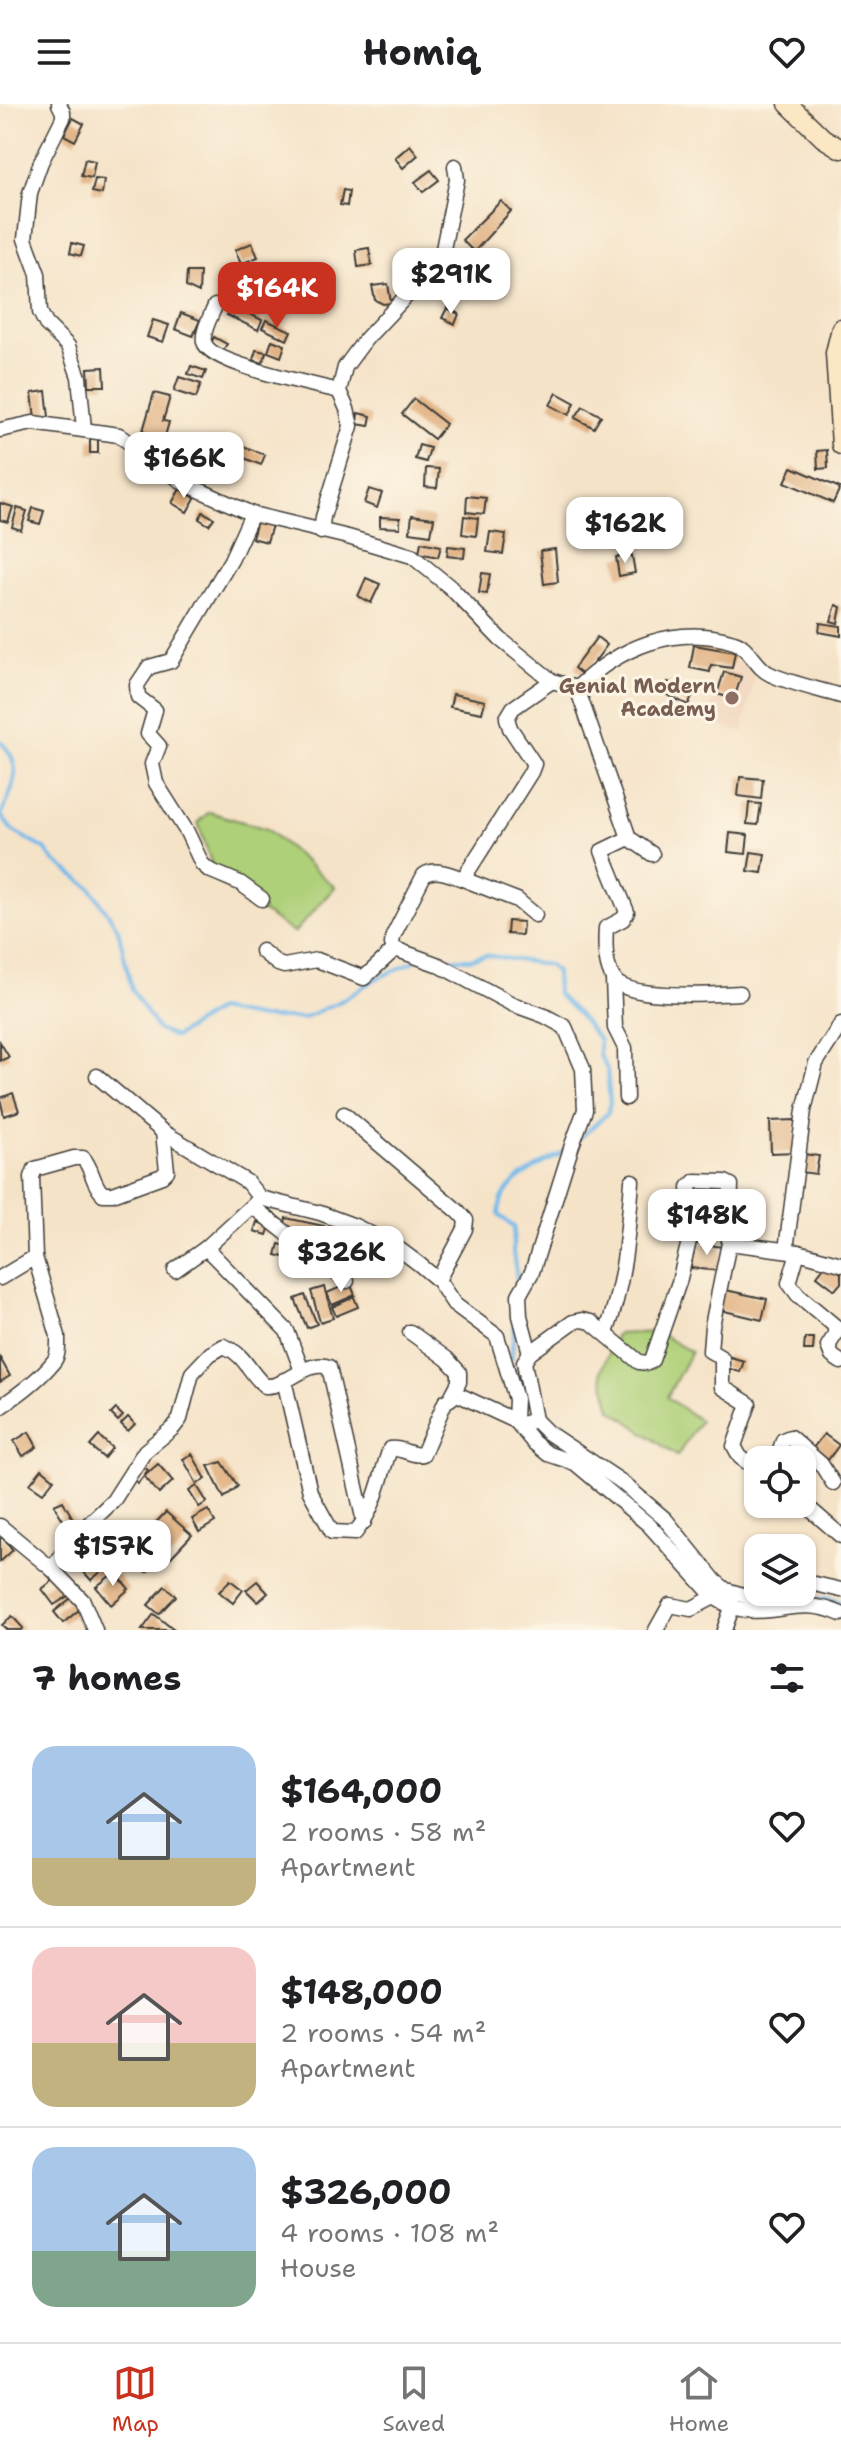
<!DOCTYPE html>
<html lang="en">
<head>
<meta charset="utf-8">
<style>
  :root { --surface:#fff; --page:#f2f2f2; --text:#202124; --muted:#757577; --line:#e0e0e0; --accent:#c8321e }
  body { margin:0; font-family:"Shantell Sans",sans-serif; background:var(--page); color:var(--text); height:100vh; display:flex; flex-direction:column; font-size:30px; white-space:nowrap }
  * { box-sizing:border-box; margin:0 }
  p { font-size:26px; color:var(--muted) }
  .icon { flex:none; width:44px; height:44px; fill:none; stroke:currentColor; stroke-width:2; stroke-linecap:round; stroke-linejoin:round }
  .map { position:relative; height:1526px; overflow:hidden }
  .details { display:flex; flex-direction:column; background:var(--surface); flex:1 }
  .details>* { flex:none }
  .tools { position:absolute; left:744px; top:1342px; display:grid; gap:16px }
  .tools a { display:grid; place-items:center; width:72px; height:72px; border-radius:16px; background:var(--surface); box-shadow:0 2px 6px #0004; font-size:40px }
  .price { position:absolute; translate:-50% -68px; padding:0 18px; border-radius:16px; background:#fff; color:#222; font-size:26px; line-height:52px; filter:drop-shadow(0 2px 4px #0008) }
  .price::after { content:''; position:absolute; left:50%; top:48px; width:24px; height:18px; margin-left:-12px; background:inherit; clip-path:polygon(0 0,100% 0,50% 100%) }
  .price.active { background:var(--accent); color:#fff }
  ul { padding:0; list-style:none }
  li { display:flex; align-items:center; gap:24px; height:200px; padding:0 32px }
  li+li { border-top:2px solid var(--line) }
  li span { display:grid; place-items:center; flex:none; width:224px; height:160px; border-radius:24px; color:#555 }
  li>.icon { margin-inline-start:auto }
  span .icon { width:96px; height:96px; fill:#fffc; stroke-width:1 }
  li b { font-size:34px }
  h2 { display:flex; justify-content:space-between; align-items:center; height:96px; padding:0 32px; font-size:34px }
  header { display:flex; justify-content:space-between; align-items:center; height:104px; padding:0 32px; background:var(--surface); font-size:36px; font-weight:700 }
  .tab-bar { display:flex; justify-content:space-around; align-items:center; height:112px; border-top:2px solid var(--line); background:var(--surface); font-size:22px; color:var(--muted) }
  .tab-bar a { display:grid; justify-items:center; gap:4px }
  .tab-bar .active { color:var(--accent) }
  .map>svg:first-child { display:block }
  .built { fill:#f1d5bd }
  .green { fill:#aed078; stroke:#65764a; stroke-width:2 }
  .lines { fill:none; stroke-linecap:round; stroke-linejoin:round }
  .stream { stroke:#73b9ea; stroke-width:4 }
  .building { fill:#e0af7e }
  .street-casing { stroke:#3d3a36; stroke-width:17 }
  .secondary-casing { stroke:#3d3a36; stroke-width:21 }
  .street { stroke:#fff; stroke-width:14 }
  .secondary { stroke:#fbe7c3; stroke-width:18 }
  .education-dot { fill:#8d6e63; stroke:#fcf5e5; stroke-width:3 }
  .labels { text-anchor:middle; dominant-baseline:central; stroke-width:6; stroke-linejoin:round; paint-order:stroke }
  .education-label { font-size:20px; font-weight:bold; fill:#785e54; stroke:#fcf5e5; text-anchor:end }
</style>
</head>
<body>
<header><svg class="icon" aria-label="menu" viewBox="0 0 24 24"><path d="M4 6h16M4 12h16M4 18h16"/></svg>Homiq<svg class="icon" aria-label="heart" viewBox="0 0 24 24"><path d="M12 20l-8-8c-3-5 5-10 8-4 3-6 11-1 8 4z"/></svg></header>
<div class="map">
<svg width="841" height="1526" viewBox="0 0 841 1526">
  <rect width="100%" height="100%" fill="#fcf5e5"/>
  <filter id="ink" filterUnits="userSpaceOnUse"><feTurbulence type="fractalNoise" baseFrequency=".0125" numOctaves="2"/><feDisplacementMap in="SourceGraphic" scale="16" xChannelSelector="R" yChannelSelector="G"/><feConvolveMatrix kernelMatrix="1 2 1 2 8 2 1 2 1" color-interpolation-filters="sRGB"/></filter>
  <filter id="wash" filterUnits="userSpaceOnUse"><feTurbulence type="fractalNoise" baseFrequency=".006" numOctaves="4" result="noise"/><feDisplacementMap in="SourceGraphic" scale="32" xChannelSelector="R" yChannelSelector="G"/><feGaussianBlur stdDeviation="1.8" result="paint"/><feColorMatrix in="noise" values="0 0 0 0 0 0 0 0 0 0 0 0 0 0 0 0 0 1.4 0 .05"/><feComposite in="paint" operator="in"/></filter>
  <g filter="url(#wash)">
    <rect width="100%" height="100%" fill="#f5e3c8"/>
    <path class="built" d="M742 549 755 572 742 629 706 616 722 567 732 568Z"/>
    <g class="green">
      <path d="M209 708 267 725 335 783 294 829 217 777 198 718Z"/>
      <path d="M657 1228 691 1248 667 1293 700 1317 677 1352 611 1305 601 1268 616 1230Z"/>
    </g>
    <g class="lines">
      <g class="stream">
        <path d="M0 637C26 663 13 681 1 712L13 727 45 745 53 756 91 784 118 825 132 886 158 926 175 933 217 906 261 914H303L339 898 374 876 415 857"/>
        <path d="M440 855H470L486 851 548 861 556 868 557 890 578 910 599 936V950L607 965 610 999 608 1009 581 1033"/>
        <path d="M518 1181 513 1149 514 1123 499 1111C498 1078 541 1061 566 1047"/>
        <path d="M511 1256 515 1218"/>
        <path d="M807 1496 829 1494 841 1499"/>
      </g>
    </g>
    <g id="blocks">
      <g class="building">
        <path d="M73 14 84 20 75 37 64 31Z"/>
        <path d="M410 41 418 51 403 64 395 54Z"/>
        <path d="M85 55 95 57 92 74 81 72Z"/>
        <path d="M431 66 439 76 423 88 415 78Z"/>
        <path d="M95 75 104 76 102 90 92 88Z"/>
        <path d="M343 86 349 87 347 102 340 101Z"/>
        <path d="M501 97 511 107 474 148 462 136Z"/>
        <path d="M72 139 84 142 81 152 70 149Z"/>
        <path d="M252 139 258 153 241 160 235 146Z"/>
        <path d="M369 144 372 161 358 163 356 146Z"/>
        <path d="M187 168H200L199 189 186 183Z"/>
        <path d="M244 178 253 182 241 206 262 216 258 226 227 211Z"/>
        <path d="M388 180 391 199 383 200 375 196 372 182Z"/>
        <path d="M447 204 459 210 455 220 442 214Z"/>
        <path d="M181 209 200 216 193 232 175 225Z"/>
        <path d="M153 216 169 221 163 238 147 233Z"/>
        <path d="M266 216 291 227 287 236 262 224Z"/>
        <path d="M214 233 227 240 223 246 211 239Z"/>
        <path d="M272 236 285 241 281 253 268 248Z"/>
        <path d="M256 246 266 248 263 259 253 256Z"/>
        <path d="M191 262 206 267 203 275 188 270Z"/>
        <path d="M104 263 105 282H89L88 264Z"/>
        <path d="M179 273 201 280 196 294 174 287Z"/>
        <path d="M46 287 49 313 35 314 32 289Z"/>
        <path d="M154 289 170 293 163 317 169 318 162 343 140 337Z"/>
        <path d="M557 289 575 299 569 311 550 301Z"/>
        <path d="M414 295 446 320 434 335 402 310Z"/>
        <path d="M583 302 601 312 594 324 575 314Z"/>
        <path d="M358 309 371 312 369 322 357 320Z"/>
        <rect x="90" y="335" width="8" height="14"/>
        <path d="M241 341 265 351 261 361 237 351Z"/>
        <path d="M419 341 430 344 426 358 415 355Z"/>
        <path d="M827 346 828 364 818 365 817 347Z"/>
        <path d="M792 363 840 384 833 399 785 378Z"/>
        <path d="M426 364 439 365 437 384 425 383Z"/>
        <path d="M180 385 195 394 187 408 172 399Z"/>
        <path d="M369 385 382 389 377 404 364 399Z"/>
        <path d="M467 392 486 394 484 410 466 408Z"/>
        <path d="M0 399 13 403 8 418 0 416Z"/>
        <path d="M17 404 27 407 21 426 12 423Z"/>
        <path d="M33 404 44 407 40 420 29 417Z"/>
        <path d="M203 408 214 414 209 421 199 415Z"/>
        <path d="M412 411 434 414 431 431 410 428Z"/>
        <path d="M464 412 478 414 476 432 462 430Z"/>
        <path d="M380 413 400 414V424L380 423Z"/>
        <path d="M257 417 272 421 267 438 252 434Z"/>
        <path d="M490 428 506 430 503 450 487 448Z"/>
        <path d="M421 438 441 442 438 453 419 449Z"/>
        <path d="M448 442 465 444 464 454 447 452Z"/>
        <path d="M555 445 558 478 544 480 540 447Z"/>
        <path d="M632 451 635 469 619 472 616 453Z"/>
        <path d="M482 469 490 470 487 490 479 489Z"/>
        <path d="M366 474 380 480 371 499 358 492Z"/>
        <path d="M836 501 841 503 838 519 831 517Z"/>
        <path d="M820 519 841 522V532L819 528Z"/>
        <path d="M597 533 607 541 584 572 574 564Z"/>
        <path d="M694 541 735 548 732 564 711 561 710 568 690 564Z"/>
        <path d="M724 568 741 573 734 595 717 590Z"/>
        <path d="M668 578 693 590 688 601 663 589Z"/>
        <path d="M453 590 485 597 482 609 450 603Z"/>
        <path d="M740 673 763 675 761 695 738 692Z"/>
        <path d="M749 699 761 700 758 721 747 720Z"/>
        <path d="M730 729 748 731 746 750 728 748Z"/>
        <path d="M751 748 765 750 762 769 748 767Z"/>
        <path d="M508 817 523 818 522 831 507 830Z"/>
        <path d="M0 938 9 953 0 957Z"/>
        <path d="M13 989 19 1007 4 1012 0 994Z"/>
        <path d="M795 1016 796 1048 771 1049 770 1017Z"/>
        <path d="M803 1050 819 1052 816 1070 800 1068Z"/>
        <path d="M743 1108 756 1109 755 1118 742 1117Z"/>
        <path d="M286 1114 324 1122 321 1134 284 1126Z"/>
        <path d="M724 1115 725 1131 707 1132V1116Z"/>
        <path d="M257 1118 270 1122 267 1131 254 1127Z"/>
        <path d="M330 1130 358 1132 356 1149 329 1147Z"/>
        <path d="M694 1139 723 1143 720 1167 691 1164Z"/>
        <path d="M279 1140 291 1143 288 1154 276 1151Z"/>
        <path d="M827 1159 841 1169V1179L835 1186 817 1172Z"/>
        <path d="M350 1179 355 1191 332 1201 327 1189Z"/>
        <path d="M324 1183 333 1214 320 1218 311 1187Z"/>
        <path d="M721 1185 767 1195 762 1216 716 1205Z"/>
        <path d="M305 1191 317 1220 307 1224 295 1195Z"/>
        <path d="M354 1193 358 1203 336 1212 332 1203Z"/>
        <path d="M805 1234H814L813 1246H804Z"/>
        <path d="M727 1252 744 1257 740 1268 724 1263Z"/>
        <path d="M0 1254 10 1272 0 1278Z"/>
        <path d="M116 1305 123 1312 118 1317 111 1310Z"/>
        <path d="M128 1313 135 1320 128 1327 121 1320Z"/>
        <path d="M29 1328 37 1343 23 1352 14 1337Z"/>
        <path d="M824 1330 839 1341 828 1356 813 1344Z"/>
        <path d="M99 1332 112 1344 104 1354 90 1342Z"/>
        <path d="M192 1350 206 1375 197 1380 183 1355Z"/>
        <path d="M222 1358 238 1382 224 1394 208 1362Z"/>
        <path d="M138 1359 148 1366 138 1379 129 1372Z"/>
        <path d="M158 1360 173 1377 159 1390 144 1372Z"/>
        <path d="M42 1365 54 1375 43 1389 30 1380Z"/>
        <path d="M197 1382 207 1398 199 1403 189 1387Z"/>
        <path d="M63 1397 77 1422 69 1426 54 1401Z"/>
        <path d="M208 1406 215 1418 199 1428 192 1415Z"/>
        <path d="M166 1408 192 1431 171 1453 145 1430Z"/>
        <path d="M2 1433 13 1446 0 1458V1435Z"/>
        <path d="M150 1440 162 1451 147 1468 135 1456Z"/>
        <path d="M85 1447 103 1466 91 1476 74 1457Z"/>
        <path d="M115 1468 129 1485 111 1501 96 1483Z"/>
        <path d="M55 1475 68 1492 54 1501 42 1485Z"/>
        <path d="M230 1476 243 1486 233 1499 219 1488Z"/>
        <path d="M257 1477 268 1489 258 1498 246 1486Z"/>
        <path d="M165 1482 176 1492 159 1510 148 1501Z"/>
        <path d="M71 1494 80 1505 63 1519 54 1508Z"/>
        <path d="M154 1510 174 1526H142Z"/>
        <path d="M12 1512 23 1524 21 1526H7L2 1521Z"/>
      </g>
    </g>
  </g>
  <g filter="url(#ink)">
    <use href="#blocks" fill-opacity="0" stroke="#3d3a36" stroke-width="2"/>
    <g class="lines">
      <defs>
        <g id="street">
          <path d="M59 0 63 8V14L41 58 30 89 25 135 38 170 40 208 46 220 68 242 79 273 84 325"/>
          <path d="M215 202C211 212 202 227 204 238 209 260 316 281 339 287"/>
          <path d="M0 326 33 319 119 331 184 379 252 410 348 433 412 452 450 483 500 535 552 577 577 584C618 544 676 519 734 538 749 542 756 564 770 570 792 580 818 585 841 592"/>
          <path d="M252 410 231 456 171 557 149 563 137 581 138 593 155 606 148 630 159 642 152 660 156 679 187 728 202 760 209 766 240 779 262 795"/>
          <path d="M321 428 323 413 351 322 347 305 339 287 345 263 365 236 441 155 457 76 455 62"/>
          <path d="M577 584 629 734 652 750"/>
          <path d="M629 734 602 747 627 808 623 815 606 824C605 838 605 861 613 874 626 897 715 890 740 889"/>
          <path d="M463 775 517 796 535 811"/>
          <path d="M262 847 278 860 284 862 317 856 364 874 395 845"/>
          <path d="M613 876 615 924 625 944 626 994"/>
          <path d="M97 972 163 1028 247 1078 260 1094 320 1109 355 1122 395 1142 419 1160 438 1176 454 1200 497 1232 516 1295 515 1316 533 1338 548 1350 575 1359 649 1421 714 1493"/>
          <path d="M344 1010 459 1108 466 1116 465 1125 438 1176"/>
          <path d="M252 1102 347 1177"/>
          <path d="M206 1144 287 1227 302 1267"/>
          <path d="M786 1146 804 1006 816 959 841 920"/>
          <path d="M798 1148 789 1179 798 1191 835 1222V1231L828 1242 832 1252 841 1258"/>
          <path d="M175 1166 206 1144 257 1097"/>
          <path d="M0 1174 35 1153"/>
          <path d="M410 1228 447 1255 459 1268V1278L450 1295"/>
          <path d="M606 1229C624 1181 628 1128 632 1077"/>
          <path d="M530 1249 520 1212 519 1191 532 1168 572 1041 585 1006 583 965 565 923 545 912 512 900 439 861 395 845 392 840 393 832 424 771C436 763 451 771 463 775L531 668 534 660 510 624 507 614 513 604 552 577"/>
          <path d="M284 1276 310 1388 332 1428 355 1429C377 1402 379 1375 390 1345 402 1343 412 1353 423 1350L445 1298 457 1290 522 1320 535 1316 547 1328 619 1376 665 1415 715 1477 726 1486 753 1494 776 1488"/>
          <path d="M0 1303C18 1291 40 1275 54 1257 59 1250 58 1241 58 1232L35 1153 32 1073 35 1065 74 1054H83C93 1065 92 1080 103 1090H113L162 1072 167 1067 163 1028"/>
          <path d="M535 1316 524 1258 530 1249 573 1218 582 1216 591 1218 639 1258 648 1259 652 1256 679 1178 691 1129 689 1083 695 1077 725 1078 731 1081 729 1139"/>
          <path d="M777 1356 783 1336 790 1333 821 1360 833 1379"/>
          <path d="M758 1366 740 1353 734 1342 749 1300 722 1283V1254L710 1247 712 1222 729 1139 798 1148 841 1160"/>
          <path d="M802 1398 841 1432"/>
          <path d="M0 1422 52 1465 83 1497 95 1526"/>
          <path d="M52 1465 73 1435 113 1397 145 1347 173 1324 180 1315 192 1269 210 1250 224 1242C247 1252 248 1268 265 1282 287 1284 306 1255 329 1263L364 1418"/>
          <path d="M802 1483 815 1480 841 1486"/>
          <path d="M656 1526 670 1501 691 1505 714 1493C763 1526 790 1487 841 1510"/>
          <path d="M724 1526 733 1501"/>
        </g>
        <g id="secondary">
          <path d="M788 0 823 34 841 45"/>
          <path d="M841 224 835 249 841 341"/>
        </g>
      </defs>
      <use href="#street" class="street-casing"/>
      <use href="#secondary" class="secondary-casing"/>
      <use href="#street" class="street"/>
      <use href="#secondary" class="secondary"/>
    </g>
  </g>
  <circle class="education-dot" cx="732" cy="594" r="8"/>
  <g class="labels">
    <g class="education-label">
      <text x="716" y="582">Genial Modern<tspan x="716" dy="23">Academy</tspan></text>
    </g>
  </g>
</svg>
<div class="tools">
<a><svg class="icon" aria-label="locate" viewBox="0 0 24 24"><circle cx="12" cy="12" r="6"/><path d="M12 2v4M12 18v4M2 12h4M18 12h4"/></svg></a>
<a><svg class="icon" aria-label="layers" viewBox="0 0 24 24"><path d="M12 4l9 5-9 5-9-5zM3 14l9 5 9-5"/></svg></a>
</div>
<b class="price" style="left:451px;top:212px">$291K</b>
<b class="price active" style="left:277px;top:226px">$164K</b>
<b class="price" style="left:184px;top:396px">$166K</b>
<b class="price" style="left:625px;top:461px">$162K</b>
<b class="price" style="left:707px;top:1153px">$148K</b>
<b class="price" style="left:341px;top:1190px">$326K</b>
<b class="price" style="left:113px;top:1484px">$157K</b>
</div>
<section class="details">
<h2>7 homes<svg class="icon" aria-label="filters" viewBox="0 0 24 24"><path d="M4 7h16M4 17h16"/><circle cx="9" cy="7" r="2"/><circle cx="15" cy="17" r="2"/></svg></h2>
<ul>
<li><span style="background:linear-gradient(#a9c7e8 70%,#c2b280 0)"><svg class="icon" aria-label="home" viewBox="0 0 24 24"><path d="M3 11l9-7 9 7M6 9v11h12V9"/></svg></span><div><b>$164,000</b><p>2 rooms · 58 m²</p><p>Apartment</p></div><svg class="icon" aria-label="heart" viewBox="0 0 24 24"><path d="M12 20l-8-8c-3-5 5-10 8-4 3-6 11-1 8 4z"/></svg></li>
<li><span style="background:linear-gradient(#f6c9c9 60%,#c2b280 0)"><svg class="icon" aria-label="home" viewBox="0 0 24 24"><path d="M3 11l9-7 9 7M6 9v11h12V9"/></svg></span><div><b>$148,000</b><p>2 rooms · 54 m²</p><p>Apartment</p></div><svg class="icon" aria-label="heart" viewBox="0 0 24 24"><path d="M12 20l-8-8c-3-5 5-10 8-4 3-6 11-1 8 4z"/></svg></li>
<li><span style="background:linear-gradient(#a9c7e8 65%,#7fa58c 0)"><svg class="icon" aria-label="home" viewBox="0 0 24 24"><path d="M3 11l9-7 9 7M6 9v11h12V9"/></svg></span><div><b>$326,000</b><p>4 rooms · 108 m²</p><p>House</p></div><svg class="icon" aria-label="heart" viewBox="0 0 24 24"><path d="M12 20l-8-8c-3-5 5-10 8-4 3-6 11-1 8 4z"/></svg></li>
</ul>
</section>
<nav class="tab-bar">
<a class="active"><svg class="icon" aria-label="map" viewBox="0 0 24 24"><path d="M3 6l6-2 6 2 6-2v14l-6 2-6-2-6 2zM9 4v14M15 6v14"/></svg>Map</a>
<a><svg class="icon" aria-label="saved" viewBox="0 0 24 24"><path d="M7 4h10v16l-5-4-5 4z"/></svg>Saved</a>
<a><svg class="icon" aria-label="home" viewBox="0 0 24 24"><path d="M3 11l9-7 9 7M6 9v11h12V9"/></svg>Home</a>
</nav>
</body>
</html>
